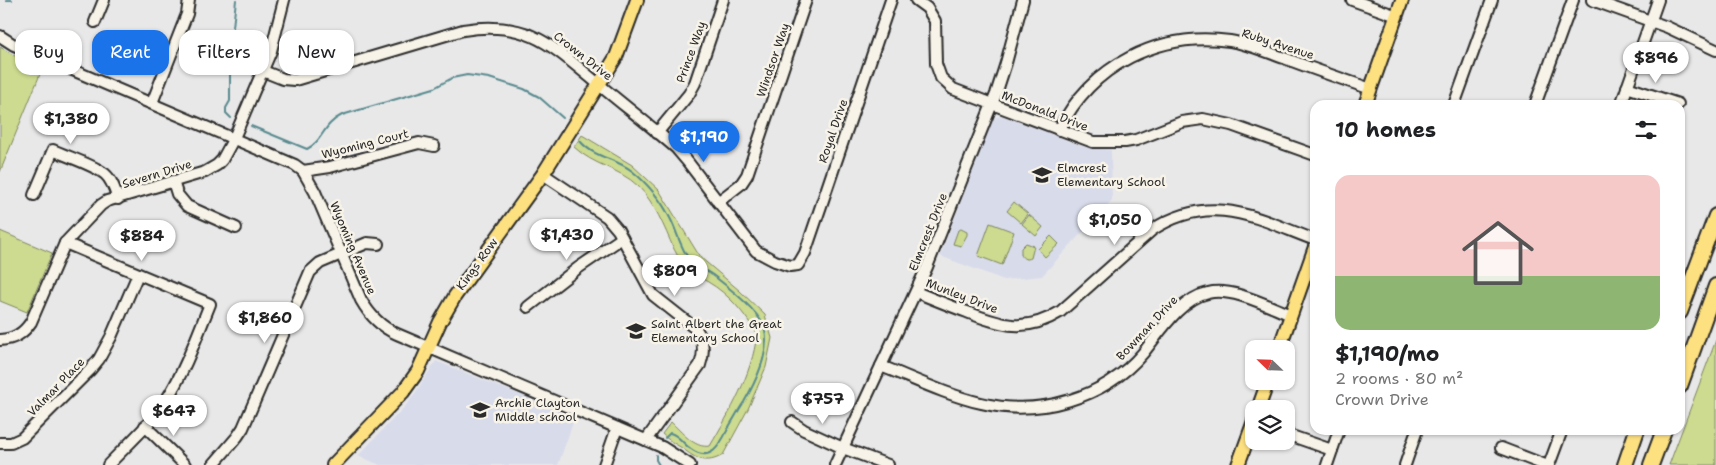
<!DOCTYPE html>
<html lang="en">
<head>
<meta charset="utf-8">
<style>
  :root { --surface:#fff; --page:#f6f6f6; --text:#202124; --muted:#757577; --accent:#1a73e8 }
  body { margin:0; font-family:"Shantell Sans",sans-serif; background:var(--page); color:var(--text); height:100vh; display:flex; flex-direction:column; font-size:19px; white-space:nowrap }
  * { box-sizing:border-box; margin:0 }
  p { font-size:16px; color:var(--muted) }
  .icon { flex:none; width:28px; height:28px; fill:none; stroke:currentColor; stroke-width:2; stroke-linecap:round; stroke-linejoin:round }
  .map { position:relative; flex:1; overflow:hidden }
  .side { position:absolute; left:1310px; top:100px; width:375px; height:335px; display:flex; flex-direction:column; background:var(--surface); border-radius:15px; box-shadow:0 1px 4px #0004 }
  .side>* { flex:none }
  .hud { position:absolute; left:15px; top:30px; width:475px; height:45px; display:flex; gap:10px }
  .needle { width:32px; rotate:293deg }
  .fabs { position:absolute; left:1245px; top:340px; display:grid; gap:10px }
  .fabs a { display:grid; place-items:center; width:50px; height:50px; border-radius:10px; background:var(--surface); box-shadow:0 1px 4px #0004; font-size:25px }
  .price { position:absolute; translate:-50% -42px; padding:0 11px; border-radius:18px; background:#fff; color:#222; font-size:16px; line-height:32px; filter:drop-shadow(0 1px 2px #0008) }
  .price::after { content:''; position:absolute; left:50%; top:30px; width:15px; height:11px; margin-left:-8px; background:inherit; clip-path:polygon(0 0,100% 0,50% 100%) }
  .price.on { background:var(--accent); color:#fff }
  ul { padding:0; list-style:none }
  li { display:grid; align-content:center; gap:10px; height:265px; padding:0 25px }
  li span { display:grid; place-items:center; height:155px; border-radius:15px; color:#555 }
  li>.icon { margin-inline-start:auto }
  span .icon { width:90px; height:90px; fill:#fffc; stroke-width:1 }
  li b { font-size:21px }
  h2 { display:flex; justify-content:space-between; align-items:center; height:60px; padding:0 25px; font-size:21px }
  .tag { padding:0 18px; border-radius:15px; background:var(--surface); box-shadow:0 1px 4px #0004; font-size:18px; line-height:45px }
  .tag.on { background:var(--accent); color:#fff }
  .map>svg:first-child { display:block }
  .built { fill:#d8dbea }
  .green { fill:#ccdb8f; stroke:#7c835d }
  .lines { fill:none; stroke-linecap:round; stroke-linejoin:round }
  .stream { stroke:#598a8e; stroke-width:2 }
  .minor-casing { stroke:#2b2b2b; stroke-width:14 }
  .major-casing { stroke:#2b2b2b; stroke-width:16 }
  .highway-casing { stroke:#2b2b2b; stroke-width:18 }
  .minor { stroke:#f7f3e8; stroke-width:10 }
  .major { stroke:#fde080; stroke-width:12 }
  .highway { stroke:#fde080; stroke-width:14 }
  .labels { text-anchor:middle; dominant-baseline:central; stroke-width:5; stroke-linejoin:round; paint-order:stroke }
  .street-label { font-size:12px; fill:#2b2b2b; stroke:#f7f3e8 }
  .poi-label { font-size:12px; fill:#2b2b2b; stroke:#f7f3e8; text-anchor:start }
</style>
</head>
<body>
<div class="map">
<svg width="1716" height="465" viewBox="0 0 1716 465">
  <rect width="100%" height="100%" fill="#e9e8e9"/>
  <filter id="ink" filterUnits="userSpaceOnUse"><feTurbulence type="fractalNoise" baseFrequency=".02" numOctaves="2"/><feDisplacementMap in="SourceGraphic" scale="10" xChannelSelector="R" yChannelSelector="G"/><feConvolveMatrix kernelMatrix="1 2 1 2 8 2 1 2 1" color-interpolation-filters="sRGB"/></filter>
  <g filter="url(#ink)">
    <g class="built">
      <path d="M1003 116 1085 147 1111 150 1112 200 1042 276 1004 280 940 256 992 122 996 117Z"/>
      <path d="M436 361 575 417 558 465H380L358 456 409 402Z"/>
    </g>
    <g class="green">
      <path d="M0 47 15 56 43 67 0 172Z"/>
      <path d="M582 135 632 165 659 190 700 257 740 291 765 315 772 338 766 367 748 409 723 455C706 465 696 459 682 448 675 444 668 440 662 434L671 422C681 431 694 449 710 446 730 412 752 375 757 334 745 314 729 294 708 282 702 278 693 276 688 272 682 266 678 256 674 249 664 227 655 203 638 186 619 168 594 166 574 147Z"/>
      <path d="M1014 202 1028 214 1021 223 1007 211Z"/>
      <path d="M1029 215 1043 227 1036 236 1022 224Z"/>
      <path d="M990 223 1014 232 1002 265 978 256Z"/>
      <path d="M961 229 967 232V235L961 246 953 244 958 230Z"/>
      <path d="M0 231 52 253 27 312 0 301Z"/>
      <path d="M1051 236 1059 244 1045 257 1038 249Z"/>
      <path d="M1026 243 1034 246 1031 258C1027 260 1022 259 1021 254V248Z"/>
      <path d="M1716 340V465H1669Z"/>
    </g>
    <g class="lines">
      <g class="stream">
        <path d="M6 0H12"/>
        <path d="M231 118 226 113V108L230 101V54L236 0"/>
        <path d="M251 126 307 149C324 140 322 125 342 115L434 88 452 78 467 75 489 78 524 89 539 97 563 118"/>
        <path d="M580 141C594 158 616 158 632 171 647 183 662 201 670 218 677 231 680 247 689 259 695 267 706 270 714 276 727 286 762 314 765 330 770 353 755 383 744 402 739 409 735 417 730 425 722 440 713 465 691 449 684 445 679 435 670 433L665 438"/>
        <path d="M656 455V460L659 465"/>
      </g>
      <defs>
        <g id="minor">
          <path d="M916 0 927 8 935 21 936 64 941 78 953 89 992 104 1093 142H1125L1136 140 1182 122 1203 119 1231 125 1315 155"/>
          <path d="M1352 0 1397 16"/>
          <path d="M1592 0 1667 27 1716 50"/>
          <path d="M95 22 104 0"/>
          <path d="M0 36 14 45 295 165 303 171 315 192 361 300C370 316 381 327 397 334L662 447 690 465"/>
          <path d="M263 71 283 79 295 80 463 30C531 19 554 48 602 87 626 107 652 127 676 148L687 161 756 251 775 261 790 266 798 265 805 253 891 0"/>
          <path d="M1627 87 1678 104"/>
          <path d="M152 103 187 14 189 0"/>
          <path d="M1454 105 1492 0"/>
          <path d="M1535 105 1573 0"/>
          <path d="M1621 105 1658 0"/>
          <path d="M1059 130C1091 65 1159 31 1230 41 1249 44 1267 52 1284 58 1313 69 1342 79 1371 89"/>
          <path d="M657 133 689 94 695 83 723 0"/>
          <path d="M303 171 330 167 419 143 434 146"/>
          <path d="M543 174 607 217 618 230 653 295 696 329C704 340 705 351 700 365L646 440"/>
          <path d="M173 181 177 194 187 206 236 228"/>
          <path d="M34 195 53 150C68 157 92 164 105 174 112 180 115 190 118 199"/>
          <path d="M718 202 741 184 747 175 806 0"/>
          <path d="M65 243 210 304C197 336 185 370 167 399 151 424 128 444 108 465"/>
          <path d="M916 292C933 299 950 306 967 312 1002 326 1026 333 1060 312L1152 230C1212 191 1256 218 1315 240"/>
          <path d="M528 307 578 268 622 238"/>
          <path d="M0 340C14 339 23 334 31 322L65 243 101 205 107 201 205 172 217 165 222 160 234 138 271 51 284 0"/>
          <path d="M881 366C914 379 947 395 981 403 1038 417 1104 399 1143 353 1160 332 1180 299 1208 293 1232 287 1268 306 1291 315"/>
          <path d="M792 422 804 430 843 448 888 465"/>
          <path d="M145 426 185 465"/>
          <path d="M1286 434 1332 450"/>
          <path d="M0 443H11L22 438 90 370 99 359 111 337 138 274"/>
          <path d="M1501 448 1545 465"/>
          <path d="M213 465 237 437 243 428 310 272 320 263 367 243 378 244"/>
          <path d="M604 465 617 428"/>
          <path d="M835 465 927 267 996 94 1006 63 1023 0"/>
          <path d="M1327 465 1339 430"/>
          <path d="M1405 465 1417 430"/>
          <path d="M1549 465 1562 430"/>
        </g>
        <g id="major">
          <path d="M1365 105 1402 0"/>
          <path d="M1279 349 1315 247"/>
          <path d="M1258 409 1268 381"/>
          <path d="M333 465 403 392 418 371 440 322 455 296 543 174 616 57 637 0"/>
          <path d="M1238 465 1254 421"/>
        </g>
        <g id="highway">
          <path d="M1680 312 1716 216"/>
          <path d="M1680 386 1716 286"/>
          <path d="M1625 465 1637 430"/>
          <path d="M1651 465 1664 430"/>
        </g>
      </defs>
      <use href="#minor" class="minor-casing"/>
      <use href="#major" class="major-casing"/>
      <use href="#highway" class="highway-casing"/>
      <use href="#minor" class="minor"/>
      <use href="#major" class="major"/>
      <use href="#highway" class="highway"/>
    </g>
  </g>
  <defs>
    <symbol id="school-bare" viewBox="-9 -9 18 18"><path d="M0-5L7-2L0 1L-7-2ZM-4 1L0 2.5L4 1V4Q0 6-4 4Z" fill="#2b2b2b" stroke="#f7f3e8" stroke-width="2.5" paint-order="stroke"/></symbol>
  </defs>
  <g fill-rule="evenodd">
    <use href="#school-bare" x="1028" y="161" width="28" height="28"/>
    <use href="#school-bare" x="622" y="317" width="28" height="28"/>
    <use href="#school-bare" x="466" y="396" width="28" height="28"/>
  </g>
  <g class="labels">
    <g class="street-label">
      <text transform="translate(1278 44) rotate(18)">Ruby Avenue</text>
      <text transform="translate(691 52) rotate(-70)">Prince Way</text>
      <text transform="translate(583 56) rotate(38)">Crown Drive</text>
      <text transform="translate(773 60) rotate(-71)">Windsor Way</text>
      <text transform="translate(1045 111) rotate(21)">McDonald Drive</text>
      <text transform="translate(833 131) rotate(-71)">Royal Drive</text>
      <text transform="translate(365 144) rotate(-14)">Wyoming Court</text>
      <text transform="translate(157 174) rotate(-17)">Severn Drive</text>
      <text transform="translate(928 232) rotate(-68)">Elmcrest Drive</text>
      <text transform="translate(353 248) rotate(67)">Wyoming Avenue</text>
      <text transform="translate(477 264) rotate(-54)">Kings Row</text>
      <text transform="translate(962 296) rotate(21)">Munley Drive</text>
      <text transform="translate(1147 328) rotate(-47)">Bowman Drive</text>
      <text transform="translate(56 387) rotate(-46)">Valmar Place</text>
    </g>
    <g class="poi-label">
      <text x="1057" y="168">Elmcrest<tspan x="1057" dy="14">Elementary School</tspan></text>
      <text x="651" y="324">Saint Albert the Great<tspan x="651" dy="14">Elementary School</tspan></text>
      <text x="495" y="403">Archie Clayton<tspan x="495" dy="14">Middle school</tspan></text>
    </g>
  </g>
</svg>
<div class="fabs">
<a><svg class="needle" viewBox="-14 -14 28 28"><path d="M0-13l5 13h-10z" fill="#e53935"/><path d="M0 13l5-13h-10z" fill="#757577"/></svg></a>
<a><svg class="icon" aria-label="layers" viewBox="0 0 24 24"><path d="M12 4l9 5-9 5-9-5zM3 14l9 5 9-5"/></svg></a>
</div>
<b class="price" style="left:1656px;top:84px">$896</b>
<b class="price" style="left:71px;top:145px">$1,380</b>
<b class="price on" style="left:704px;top:163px">$1,190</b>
<b class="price" style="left:1115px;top:246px">$1,050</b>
<b class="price" style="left:567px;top:261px">$1,430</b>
<b class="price" style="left:142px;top:262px">$884</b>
<b class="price" style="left:675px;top:297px">$809</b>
<b class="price" style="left:265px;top:344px">$1,860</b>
<b class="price" style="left:823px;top:425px">$757</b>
<b class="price" style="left:174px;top:437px">$647</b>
<div class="hud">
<a class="tag">Buy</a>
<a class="tag on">Rent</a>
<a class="tag">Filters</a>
<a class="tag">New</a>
</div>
<section class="side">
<h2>10 homes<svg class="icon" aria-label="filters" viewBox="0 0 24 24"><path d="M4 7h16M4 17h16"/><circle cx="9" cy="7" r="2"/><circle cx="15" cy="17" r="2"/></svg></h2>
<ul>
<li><span style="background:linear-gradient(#f6c9c9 65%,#8fb573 0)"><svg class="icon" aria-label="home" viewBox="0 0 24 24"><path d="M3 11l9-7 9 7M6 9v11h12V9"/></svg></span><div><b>$1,190/mo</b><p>2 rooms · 80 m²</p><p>Crown Drive</p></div></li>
</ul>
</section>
</div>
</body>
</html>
